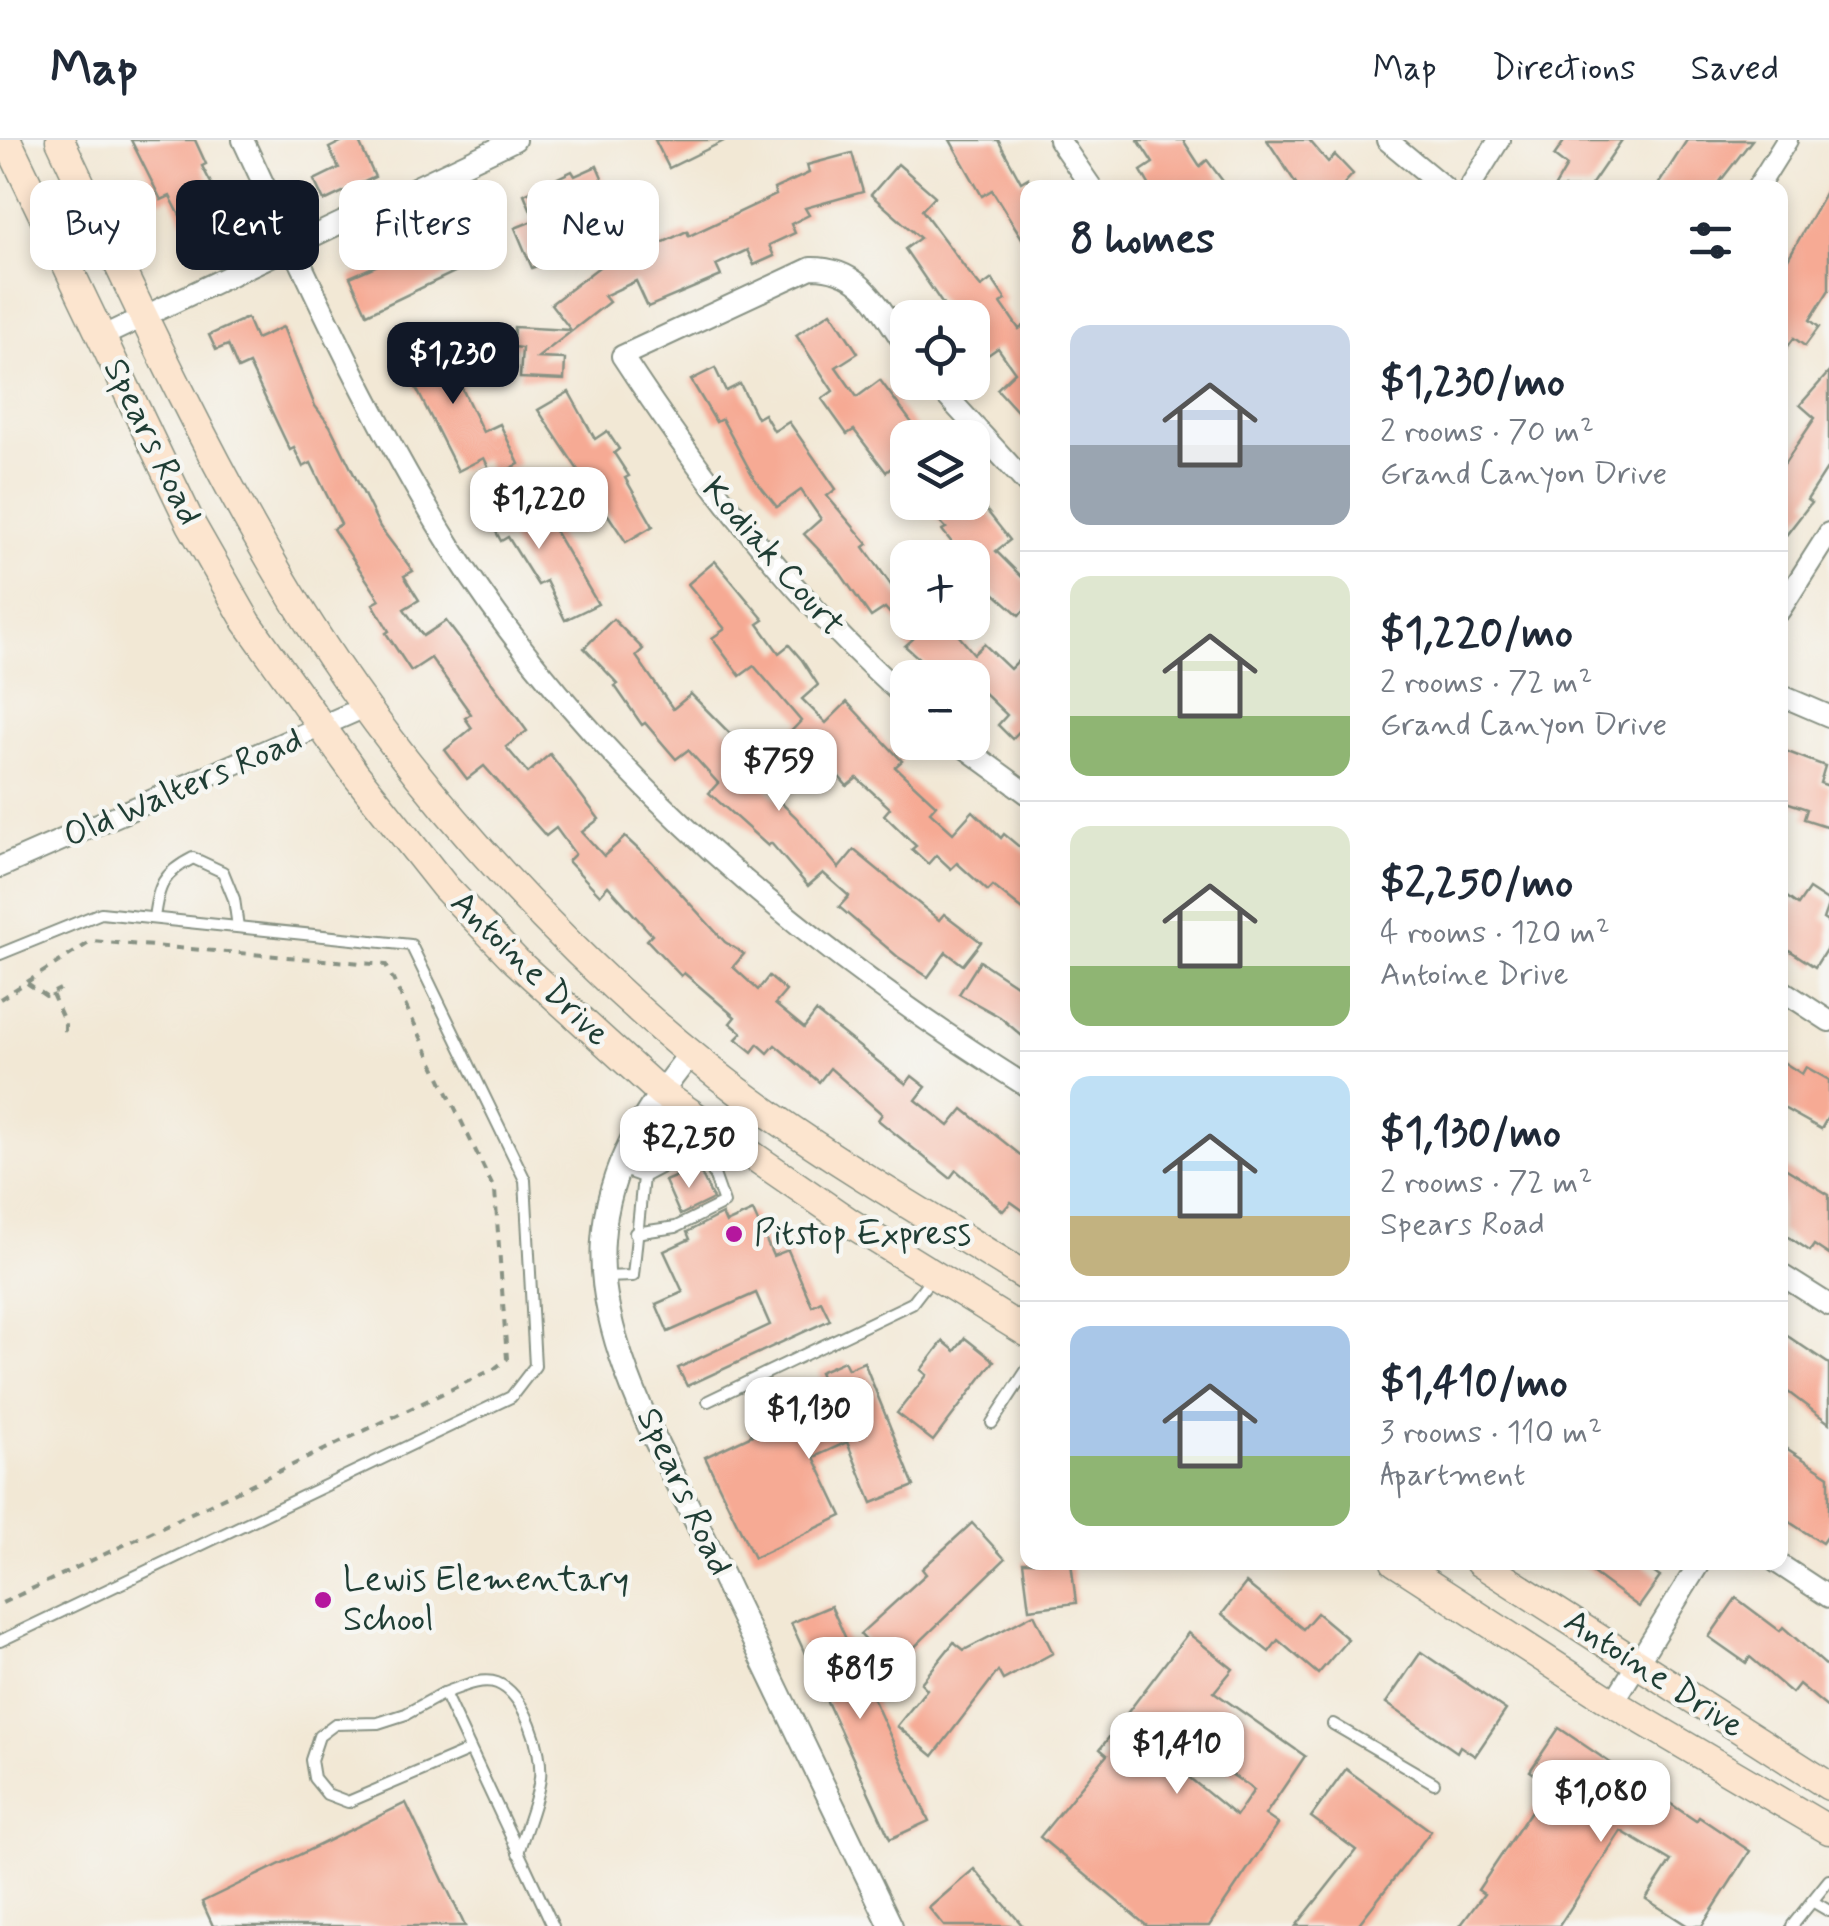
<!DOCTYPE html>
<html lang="en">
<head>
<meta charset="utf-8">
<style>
  :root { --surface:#fff; --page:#f6f6f7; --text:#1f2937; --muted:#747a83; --line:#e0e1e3; --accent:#111827 }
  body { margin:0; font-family:Mynerve,sans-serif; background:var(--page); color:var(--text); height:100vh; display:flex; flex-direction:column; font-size:38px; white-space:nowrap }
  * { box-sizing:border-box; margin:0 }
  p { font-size:32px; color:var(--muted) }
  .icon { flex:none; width:55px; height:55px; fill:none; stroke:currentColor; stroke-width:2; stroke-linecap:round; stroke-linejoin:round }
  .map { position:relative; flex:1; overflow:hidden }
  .drawer { position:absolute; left:1020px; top:40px; width:768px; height:1390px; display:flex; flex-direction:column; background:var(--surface); border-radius:20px; box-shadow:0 5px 15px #0003 }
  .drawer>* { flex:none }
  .guide { position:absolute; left:30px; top:40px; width:840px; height:90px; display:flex; gap:20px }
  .fabs { position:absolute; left:890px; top:160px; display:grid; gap:20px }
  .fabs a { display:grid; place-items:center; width:100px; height:100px; border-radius:20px; background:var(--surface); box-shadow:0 5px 15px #0003; font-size:50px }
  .price { position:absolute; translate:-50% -85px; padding:0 22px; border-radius:20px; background:#fff; color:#222; font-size:32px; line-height:65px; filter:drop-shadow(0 2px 5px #0008) }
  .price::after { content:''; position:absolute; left:50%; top:60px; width:30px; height:22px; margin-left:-15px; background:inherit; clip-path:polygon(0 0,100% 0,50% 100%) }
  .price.on { background:var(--accent); color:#fff }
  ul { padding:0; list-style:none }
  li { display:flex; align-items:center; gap:30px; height:250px; padding:0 50px }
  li+li { border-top:2px solid var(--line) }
  li span { display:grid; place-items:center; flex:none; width:280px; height:200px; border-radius:20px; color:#555 }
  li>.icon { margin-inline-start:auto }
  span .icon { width:120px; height:120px; fill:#fffc; stroke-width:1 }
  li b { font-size:42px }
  h2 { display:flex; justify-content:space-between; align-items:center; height:120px; padding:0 50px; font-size:42px }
  .chip { padding:0 35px; border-radius:20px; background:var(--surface); box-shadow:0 5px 15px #0003; font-size:35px; line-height:90px }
  .chip.on { background:var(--accent); color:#fff }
  header { display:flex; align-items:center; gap:60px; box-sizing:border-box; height:140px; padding:0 50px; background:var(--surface); border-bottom:2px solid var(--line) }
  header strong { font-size:48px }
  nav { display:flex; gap:55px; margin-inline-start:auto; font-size:35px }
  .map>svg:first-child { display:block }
  .building { fill:#f6aa94; fill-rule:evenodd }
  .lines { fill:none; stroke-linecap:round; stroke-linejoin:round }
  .service-casing { stroke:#889284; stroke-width:14 }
  .minor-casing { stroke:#889284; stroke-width:24 }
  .tertiary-casing { stroke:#889284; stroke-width:26 }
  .secondary-casing { stroke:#889284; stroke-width:31 }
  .path { stroke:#889284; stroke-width:4; stroke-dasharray:8 8; stroke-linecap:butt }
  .service { stroke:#fff; stroke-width:10 }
  .minor { stroke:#fff; stroke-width:20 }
  .tertiary { stroke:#fff; stroke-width:22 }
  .secondary { stroke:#fce5cf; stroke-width:28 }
  .poi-dot { fill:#b5179e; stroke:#f6f6f2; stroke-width:4 }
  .labels { text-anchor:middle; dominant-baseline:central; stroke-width:9; stroke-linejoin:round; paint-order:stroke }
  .street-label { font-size:35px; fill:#1f3d34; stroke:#f6f6f2 }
  .poi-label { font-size:35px; fill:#1f3d34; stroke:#f6f6f2; text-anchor:start }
</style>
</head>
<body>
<header>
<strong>Map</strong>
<nav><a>Map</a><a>Directions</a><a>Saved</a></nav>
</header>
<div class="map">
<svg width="1829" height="1786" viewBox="0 0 1829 1786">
  <rect width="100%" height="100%" fill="#f6f6f2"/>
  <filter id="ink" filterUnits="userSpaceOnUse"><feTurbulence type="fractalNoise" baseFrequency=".01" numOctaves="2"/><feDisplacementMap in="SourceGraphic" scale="20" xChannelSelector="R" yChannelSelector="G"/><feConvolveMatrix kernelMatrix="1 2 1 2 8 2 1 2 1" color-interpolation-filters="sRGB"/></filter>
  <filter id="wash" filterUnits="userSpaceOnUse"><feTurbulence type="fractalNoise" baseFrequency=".0048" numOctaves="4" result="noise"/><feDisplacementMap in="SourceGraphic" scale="40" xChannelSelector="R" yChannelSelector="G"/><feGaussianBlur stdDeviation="2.25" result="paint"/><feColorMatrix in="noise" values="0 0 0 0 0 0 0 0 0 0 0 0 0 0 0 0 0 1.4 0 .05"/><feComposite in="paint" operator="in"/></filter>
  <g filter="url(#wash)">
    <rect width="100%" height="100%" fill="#f2e8d5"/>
    <g id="blocks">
      <g class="building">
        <path d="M131 0H195L206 24 202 26 240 98 209 113 202 97 193 101 170 56 161 60Z"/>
        <path d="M345 0H358L375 37 324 61 314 40 339 28 329 8Z"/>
        <path d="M655 0H726L669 28Z"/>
        <path d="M950 0H998L1021 42 1028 38V108L992 50 982 56Z"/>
        <path d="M1138 0H1183L1200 26 1207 20 1228 48H1151L1141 31 1153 23Z"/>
        <path d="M1267 0H1309L1328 22 1335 15 1353 34 1340 48H1299Z"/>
        <path d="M1565 0H1622L1589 48H1554L1567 26 1554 16Z"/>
        <path d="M1687 0H1752L1715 48H1656Z"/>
        <path d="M852 13 863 52 805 68 809 75 791 84 795 93 769 105 774 116 754 125 747 110 716 125 721 136 648 167 636 141 604 156 609 162 537 218 565 219 564 240 520 238 522 208 513 207 514 187 571 190 551 164 603 124 644 105 647 110 687 91 689 96 776 55 774 49 809 33 807 25Z"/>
        <path d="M898 24 935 56 922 70 966 129 981 147 992 139 1006 160 1001 163 1019 189 1028 183V283L997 249 1015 232 998 208 972 226V178H952L905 109 920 98 871 55Z"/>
        <path d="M597 26 613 63 595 71 602 87 547 108 552 120 532 128 515 88 535 80 524 54 572 31 575 36Z"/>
        <path d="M1829 46V150L1810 180 1819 187 1805 206 1794 198 1780 217V133Z"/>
        <path d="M445 96 461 129 367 174 350 137Z"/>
        <path d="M831 172 858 213 836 227 857 257 880 240 923 298H908V340L895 325 886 332 854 290 847 294 822 259 833 251 796 195Z"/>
        <path d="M247 178 256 199 283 187 315 266 330 286 380 387 413 431 404 436 419 460 404 469 423 496 446 481 465 506 527 591 506 607 528 633 550 614 599 679 582 692 604 716 625 697 651 721 725 802 744 814 733 827 758 850 769 836 786 851 775 864 804 888 816 872 906 944 912 936 926 947 916 960 949 986 963 969 1028 1021V1074L1011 1062 1003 1071 956 1030 950 1038 878 980 882 974 830 928 819 942 775 905 768 913 758 904 752 912 736 899 742 893 730 883 735 877 684 833 681 836 647 800 652 795 608 746 600 755 568 721 575 714 556 688 546 696 484 626 467 639 445 610 472 588 465 578 471 574 431 518 411 531 386 493 389 491 373 464 380 460 333 389 341 384 311 323 303 327 294 308 290 310 249 224 238 229 228 205 216 210 209 195Z"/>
        <path d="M433 188 483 292 500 284 519 324 493 337 484 318 458 331 395 206Z"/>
        <path d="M715 228 726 251 740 244 757 278 764 274 774 291 789 282 836 349 827 356 868 404 864 407 908 469V482H947L974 514 984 504 1010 529 1019 520 1028 529V582L1012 599 998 585 1007 575 981 550 972 558V538H941L905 506 913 499 885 468 871 477 838 430 804 394 821 379 801 350 777 367 754 338 722 279 716 282 691 240Z"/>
        <path d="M1829 232V326L1807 360 1811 363 1780 403V330L1815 278 1800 265Z"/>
        <path d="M569 252 595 299 607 291 619 309 614 313 629 336 625 338 653 386 626 402 538 270Z"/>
        <path d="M508 343 535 392 551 384 598 464 565 480 546 441 538 445 508 397 501 401 478 359Z"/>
        <path d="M921 362H980L1010 400 996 411 1028 443V467L1019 475 985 445 972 428V418H964L942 390 946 388Z"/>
        <path d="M715 421 764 480 758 484 779 513 789 505 802 520 818 545 802 559 826 583 847 562 902 621 895 627 936 665 930 672 953 693 973 671 1001 698 1004 694 1028 714V774L993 746 988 751 957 723 951 729 936 715 928 724 912 709 916 706 884 675 890 668 857 638 847 646 822 617 817 622 807 612 798 620 780 603 801 581 754 526 740 536 712 498 725 489 688 444Z"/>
        <path d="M613 479 643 509 636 516 673 569 691 554 763 627 754 637 796 677 839 728 854 710 939 780 944 774 981 802 963 825 946 812 928 837 898 817 839 767 849 756 823 733 808 746 771 703 768 706 709 653 718 643 688 610 676 619 645 583 642 585 615 546 618 544 584 508Z"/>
        <path d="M1780 609 1825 626 1820 643 1829 646V687L1804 679 1807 669 1780 660Z"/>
        <path d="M1809 749 1829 762 1823 779 1829 783V805L1815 827 1780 804V752L1798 765Z"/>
        <path d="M980 821 1028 853V901L1000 877 959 854Z"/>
        <path d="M1780 920 1802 934 1806 927 1829 940V975L1821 989 1780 966Z"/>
        <path d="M1780 1025 1829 1055V1115L1814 1105 1810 1111 1780 1091Z"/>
        <path d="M698 1027 713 1059 680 1075 665 1041Z"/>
        <path d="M753 1071 773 1116 788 1110 812 1166 821 1161 830 1180 687 1246 678 1228 770 1185 756 1153 668 1192 656 1164 683 1152 664 1111 690 1099 687 1092 722 1074 726 1083Z"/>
        <path d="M1780 1191 1829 1224V1283L1780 1246Z"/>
        <path d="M965 1198 994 1221 933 1301 897 1273 927 1235 921 1230 943 1201 955 1211Z"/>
        <path d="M844 1221 848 1229 864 1222 914 1346 872 1363 847 1302 814 1317 842 1376 754 1418 705 1317 752 1295 750 1290 770 1280 772 1286 830 1258 819 1232Z"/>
        <path d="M1780 1304 1829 1336V1393L1822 1403 1780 1376Z"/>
        <path d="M972 1383 1005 1419 892 1529 860 1494 926 1434 922 1429Z"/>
        <path d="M1023 1422H1071L1076 1463 1029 1469Z"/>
        <path d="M1578 1422H1639L1660 1437 1639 1467Z"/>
        <path d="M1246 1443 1303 1489 1317 1473 1348 1499 1318 1534 1278 1500 1269 1512 1222 1474Z"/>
        <path d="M1736 1458 1780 1491 1783 1487 1829 1528V1569L1799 1544 1792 1553 1750 1517 1746 1523 1709 1497Z"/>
        <path d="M831 1466 929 1681 890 1699 791 1483Z"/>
        <path d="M1034 1474 1053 1513 1003 1540 998 1531 933 1616 897 1586 927 1549 921 1543 954 1502 964 1510Z"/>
        <path d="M1188 1493 1233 1529 1214 1552 1305 1616 1265 1675 1278 1684 1209 1786H1147L1040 1697 1107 1615 1100 1609ZM1154 1580 1254 1650 1236 1676 1141 1598Z"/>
        <path d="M1421 1512 1506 1570 1475 1616 1460 1606 1457 1612 1386 1563Z"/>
        <path d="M1559 1588 1696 1681 1699 1677 1750 1711 1702 1786H1688L1646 1759 1671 1721 1621 1691 1559 1786H1460L1484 1754 1478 1750 1549 1644 1530 1631Z"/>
        <path d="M1346 1629 1431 1691 1357 1786H1296L1356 1710 1311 1677Z"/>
        <path d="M406 1663 465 1786H213L202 1762Z"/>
        <path d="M974 1729 1023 1786H944L929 1768Z"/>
      </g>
    </g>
  </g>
  <g filter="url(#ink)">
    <use href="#blocks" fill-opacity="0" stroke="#889284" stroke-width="2.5"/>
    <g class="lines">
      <defs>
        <g id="service">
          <path d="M154 778C158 746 163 733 193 718L223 732 234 759 238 787"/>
          <path d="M0 814 101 773 411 805 525 1040 535 1226 511 1257 0 1501"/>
          <path d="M620 1029 643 1037 692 1011 711 1026 729 1002"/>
          <path d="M635 1093 676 1087 724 1063 711 1026"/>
          <path d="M604 1137 633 1136 643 1037"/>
          <path d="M708 1261 912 1163 932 1137"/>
          <path d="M992 1283 1028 1228"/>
          <path d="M444 1553C459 1548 481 1537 497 1543 525 1554 543 1611 540 1638 537 1663 525 1689 518 1713"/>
          <path d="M1333 1584 1434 1643"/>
          <path d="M470 1610 348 1662 327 1654 314 1638 311 1620 319 1596 335 1584 378 1583 406 1574 444 1553 553 1786"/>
          <path d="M1812 1761 1829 1771"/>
          <path d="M1792 1786 1829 1740"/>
        </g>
        <g id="minor">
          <path d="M243 0C308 139 371 280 453 410 597 635 804 806 1028 947"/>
          <path d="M1059 0 1092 48"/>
          <path d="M1387 0 1445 48"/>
          <path d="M1469 48 1499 0"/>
          <path d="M1757 48 1787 0"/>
          <path d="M101 197 515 0"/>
          <path d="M908 209C880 170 864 127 811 128L622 216C705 343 794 459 908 560"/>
          <path d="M934 242 1028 345"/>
          <path d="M1780 470 1829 393"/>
          <path d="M1780 555 1829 576"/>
          <path d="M957 602 1028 654"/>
          <path d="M0 727 365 567"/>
          <path d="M1780 849 1829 881"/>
          <path d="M1780 1134 1829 1165"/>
          <path d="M1776 1422 1829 1457"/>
          <path d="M1613 1563 1700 1422"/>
        </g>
        <path id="tertiary" d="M692 912C646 969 608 1025 603 1100 595 1205 670 1325 714 1418 772 1541 832 1663 891 1786"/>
        <g id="secondary">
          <path d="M7 0 191 384 247 482 356 635 445 747 516 821 660 952 852 1084 1028 1193"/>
          <path d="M60 0C132 153 202 307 289 451 403 642 593 850 775 978 856 1035 944 1085 1028 1138"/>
          <path d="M1395 1422 1613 1563 1829 1690"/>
          <path d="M1479 1422 1829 1646"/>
        </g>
      </defs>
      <use href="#service" class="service-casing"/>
      <use href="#minor" class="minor-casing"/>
      <use href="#tertiary" class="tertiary-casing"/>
      <use href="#secondary" class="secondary-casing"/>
      <g class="path">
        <path d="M27 843 46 856 60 849"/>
        <path d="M52 854 65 883V897"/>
        <path d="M0 859 92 801 386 825 495 1051 507 1219 494 1229 0 1464"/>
      </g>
      <use href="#service" class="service"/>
      <use href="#minor" class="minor"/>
      <use href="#tertiary" class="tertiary"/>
      <use href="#secondary" class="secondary"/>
    </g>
  </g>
  <g class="poi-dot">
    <circle cx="734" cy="1094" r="10"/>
    <circle cx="323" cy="1460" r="10"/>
  </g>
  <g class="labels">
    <g class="street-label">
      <text transform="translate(152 302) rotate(64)">Spears Road</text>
      <text transform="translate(773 417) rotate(49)">Kodiak Court</text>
      <text transform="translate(183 648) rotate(-23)">Old Walters Road</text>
      <text transform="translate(530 829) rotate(44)">Antoine Drive</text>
      <text transform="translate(684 1352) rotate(65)">Spears Road</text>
      <text transform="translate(1654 1534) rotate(33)">Antoine Drive</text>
    </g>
    <g class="poi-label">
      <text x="754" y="1094">Pitstop Express</text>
      <text x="343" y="1440">Lewis Elementary<tspan x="343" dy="40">School</tspan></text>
    </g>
  </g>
</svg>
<div class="fabs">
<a><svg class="icon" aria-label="locate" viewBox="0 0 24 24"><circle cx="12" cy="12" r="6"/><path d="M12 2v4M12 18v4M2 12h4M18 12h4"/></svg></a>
<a><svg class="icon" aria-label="layers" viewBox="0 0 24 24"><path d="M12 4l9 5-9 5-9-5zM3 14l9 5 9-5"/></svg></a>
<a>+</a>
<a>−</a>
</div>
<b class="price on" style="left:453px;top:267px">$1,230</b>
<b class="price" style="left:539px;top:412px">$1,220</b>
<b class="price" style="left:779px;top:674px">$759</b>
<b class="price" style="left:689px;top:1051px">$2,250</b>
<b class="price" style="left:809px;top:1322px">$1,130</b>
<b class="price" style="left:860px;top:1582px">$815</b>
<b class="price" style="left:1177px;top:1657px">$1,410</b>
<b class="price" style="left:1601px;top:1705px">$1,080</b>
<div class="guide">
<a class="chip">Buy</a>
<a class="chip on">Rent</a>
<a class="chip">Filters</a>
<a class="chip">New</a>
</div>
<section class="drawer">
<h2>8 homes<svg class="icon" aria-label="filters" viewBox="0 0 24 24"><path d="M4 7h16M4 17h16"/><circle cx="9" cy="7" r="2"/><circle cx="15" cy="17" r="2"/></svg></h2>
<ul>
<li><span style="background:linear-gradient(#c9d6e8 60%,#9aa5b1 0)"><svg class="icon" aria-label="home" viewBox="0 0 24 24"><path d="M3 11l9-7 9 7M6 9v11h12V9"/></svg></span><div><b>$1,230/mo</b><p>2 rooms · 70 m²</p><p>Grand Canyon Drive</p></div></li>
<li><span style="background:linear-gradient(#dfe7d0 70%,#8fb573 0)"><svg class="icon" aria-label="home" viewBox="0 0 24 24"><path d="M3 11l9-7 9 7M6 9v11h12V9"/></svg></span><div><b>$1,220/mo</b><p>2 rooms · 72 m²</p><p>Grand Canyon Drive</p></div></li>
<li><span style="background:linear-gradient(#dfe7d0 70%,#8fb573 0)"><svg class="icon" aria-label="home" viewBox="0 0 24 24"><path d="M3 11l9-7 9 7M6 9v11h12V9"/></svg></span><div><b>$2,250/mo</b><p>4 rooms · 120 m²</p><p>Antoine Drive</p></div></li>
<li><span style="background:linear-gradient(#bfe0f5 70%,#c2b280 0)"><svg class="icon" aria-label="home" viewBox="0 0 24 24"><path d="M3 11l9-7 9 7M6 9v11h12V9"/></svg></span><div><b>$1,130/mo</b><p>2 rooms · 72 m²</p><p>Spears Road</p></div></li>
<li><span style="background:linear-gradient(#a9c7e8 65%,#8fb573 0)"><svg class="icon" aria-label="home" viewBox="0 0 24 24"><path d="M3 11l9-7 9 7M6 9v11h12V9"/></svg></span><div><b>$1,410/mo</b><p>3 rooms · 110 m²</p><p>Apartment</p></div></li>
</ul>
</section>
</div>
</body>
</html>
